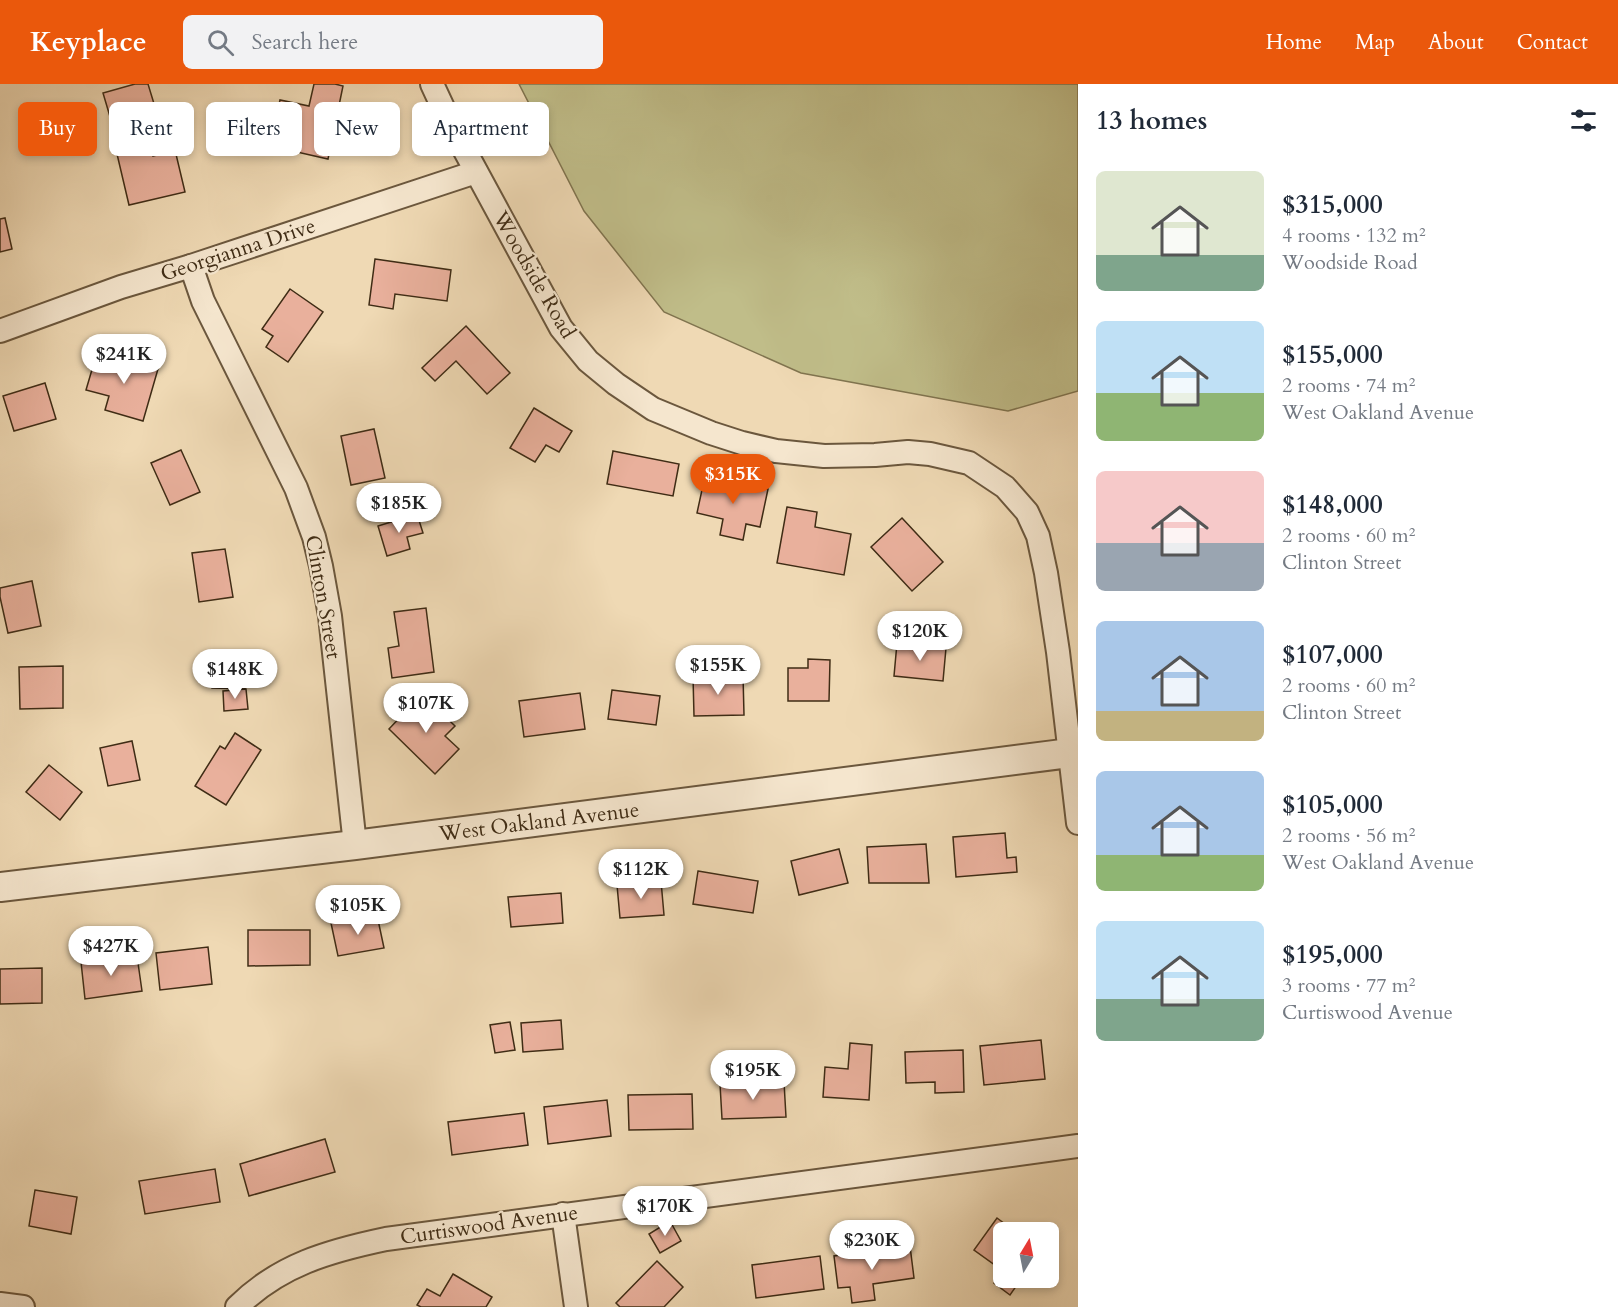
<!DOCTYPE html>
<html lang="en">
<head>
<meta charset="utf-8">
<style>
  :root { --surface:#fff; --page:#f2f2f3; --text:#1f2937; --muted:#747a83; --accent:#ea580c }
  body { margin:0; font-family:Cardo,serif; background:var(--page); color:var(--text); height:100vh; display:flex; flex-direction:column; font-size:22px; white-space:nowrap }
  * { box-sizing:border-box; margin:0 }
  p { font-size:20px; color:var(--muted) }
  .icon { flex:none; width:33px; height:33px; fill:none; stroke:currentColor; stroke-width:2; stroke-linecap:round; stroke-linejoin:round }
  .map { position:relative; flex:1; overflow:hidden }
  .panel { display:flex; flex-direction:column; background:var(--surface); width:540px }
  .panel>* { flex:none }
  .top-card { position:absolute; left:18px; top:18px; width:570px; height:54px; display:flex; gap:12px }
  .needle { width:39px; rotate:10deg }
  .buttons { position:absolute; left:993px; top:1138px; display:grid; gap:12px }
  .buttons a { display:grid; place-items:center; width:66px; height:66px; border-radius:9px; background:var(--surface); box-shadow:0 3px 9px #0003; font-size:30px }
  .price { position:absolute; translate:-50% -51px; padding:0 14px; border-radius:21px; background:#fff; color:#222; font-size:20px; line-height:39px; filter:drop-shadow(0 2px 3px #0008) }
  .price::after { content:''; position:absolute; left:50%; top:36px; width:18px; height:14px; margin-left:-9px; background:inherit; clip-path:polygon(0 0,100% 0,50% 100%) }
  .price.on { background:var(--accent); color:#fff }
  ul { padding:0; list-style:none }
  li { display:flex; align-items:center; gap:18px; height:150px; padding:0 18px }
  li span { display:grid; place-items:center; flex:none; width:168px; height:120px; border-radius:9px; color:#555 }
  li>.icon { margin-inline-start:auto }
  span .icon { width:72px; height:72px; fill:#fffc; stroke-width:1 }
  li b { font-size:26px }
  h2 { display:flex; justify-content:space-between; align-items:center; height:72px; padding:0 18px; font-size:26px }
  .chip { padding:0 21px; border-radius:9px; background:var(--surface); box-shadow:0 3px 9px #0003; font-size:21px; line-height:54px }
  .chip.on { background:var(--accent); color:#fff }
  header { display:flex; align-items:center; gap:36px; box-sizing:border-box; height:84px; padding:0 30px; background:var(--accent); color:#fff }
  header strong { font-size:28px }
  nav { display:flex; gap:33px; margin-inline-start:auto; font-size:21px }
  .search { width:420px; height:54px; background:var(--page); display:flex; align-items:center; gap:15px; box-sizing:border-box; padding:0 21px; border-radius:9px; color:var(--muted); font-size:22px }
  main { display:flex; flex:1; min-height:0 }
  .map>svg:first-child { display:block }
  .green { fill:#c0bd89; stroke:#80744f; stroke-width:1.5 }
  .building { fill:#e9b09c; stroke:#3f2c15; stroke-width:1.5 }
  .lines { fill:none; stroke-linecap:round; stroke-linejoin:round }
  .minor-casing { stroke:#6b573d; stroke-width:26 }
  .tertiary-casing { stroke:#6b573d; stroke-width:32 }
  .minor { stroke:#f5e6ce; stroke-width:22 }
  .tertiary { stroke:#f5e6ce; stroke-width:28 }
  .labels { text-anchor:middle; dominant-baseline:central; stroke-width:4.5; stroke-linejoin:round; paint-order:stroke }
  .street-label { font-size:21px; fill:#3f2c15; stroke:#f5e6ce }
</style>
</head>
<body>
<header>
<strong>Keyplace</strong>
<div class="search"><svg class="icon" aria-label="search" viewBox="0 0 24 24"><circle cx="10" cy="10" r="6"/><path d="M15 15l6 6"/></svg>Search here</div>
<nav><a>Home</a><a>Map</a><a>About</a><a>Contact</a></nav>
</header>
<main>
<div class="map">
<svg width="1078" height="1223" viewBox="0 0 1078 1223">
  <rect width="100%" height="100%" fill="#efd9b4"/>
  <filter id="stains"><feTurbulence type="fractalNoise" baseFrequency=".00333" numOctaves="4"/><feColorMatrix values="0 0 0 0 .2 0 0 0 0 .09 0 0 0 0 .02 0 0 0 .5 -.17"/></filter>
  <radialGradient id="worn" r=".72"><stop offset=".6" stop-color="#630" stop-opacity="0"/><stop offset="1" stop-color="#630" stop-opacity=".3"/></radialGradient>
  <path class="green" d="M519 0H1078V307L1008 327 801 289 664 228 584 127Z"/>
  <g class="building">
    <path d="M135 0H148L155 23 111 36 103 9Z"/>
    <path d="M314 0H335L343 2 328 75 288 66 293 42 275 39 280 16 309 22Z"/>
    <path d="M151 62 153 72 175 66 185 108 129 121 117 70Z"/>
    <path d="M5 134 12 165 0 168V135Z"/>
    <path d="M375 175 451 186 447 217 395 210 393 225 369 221Z"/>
    <path d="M290 205 323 228 288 278 266 263 273 252 262 245Z"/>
    <path d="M466 242 510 289 487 310 456 277 435 297 422 284Z"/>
    <path d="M96 272 139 284 142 272 160 278 143 337 105 326 109 312 86 306Z"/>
    <path d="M45 299 56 335 14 347 3 312Z"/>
    <path d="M534 324 572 347 559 368 546 361 535 378 510 364Z"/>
    <path d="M374 345 385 394 351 401 341 352Z"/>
    <path d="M181 366 200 408 170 421 151 379Z"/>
    <path d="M613 367 679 380 673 412 607 400Z"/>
    <path d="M705 392 768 405 760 443 746 440 743 456 720 451 723 435 697 429Z"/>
    <path d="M787 423 817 428 815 443 851 450 844 491 777 479Z"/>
    <path d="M417 430 423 449 407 453 410 465 387 472 378 442Z"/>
    <path d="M902 434 943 478 912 507 871 463Z"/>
    <path d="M225 465 233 513 199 518 192 469Z"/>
    <path d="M32 497 41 542 8 549 0 513V504Z"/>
    <path d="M426 524 434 588 392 594 388 564 399 562 394 528Z"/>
    <path d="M897 559 946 564 943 597 894 592Z"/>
    <path d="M213 568H246L245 605 212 604Z"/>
    <path d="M808 575 830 576 829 617H788V584H808Z"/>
    <path d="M63 582V624L20 625 19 583Z"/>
    <path d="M743 591 744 631 694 632 693 592Z"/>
    <path d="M246 605 248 625 224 627 223 607Z"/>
    <path d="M612 606 660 612 656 641 608 635Z"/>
    <path d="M580 609 585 645 524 653 519 617Z"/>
    <path d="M422 610 455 642 445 652 459 665 435 690 389 645Z"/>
    <path d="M235 649 261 666 226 721 195 702 220 662 225 665Z"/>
    <path d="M132 657 140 696 108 702 100 664Z"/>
    <path d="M49 681 82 708 60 736 26 708Z"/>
    <path d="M1005 749 1007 774 1016 773 1017 788 956 793 953 753Z"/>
    <path d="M926 760 929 799H869L867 763Z"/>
    <path d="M839 765 848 799 799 811 791 777Z"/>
    <path d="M698 787 758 797 753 829 693 820Z"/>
    <path d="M661 797 664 831 620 834 617 801Z"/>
    <path d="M561 809 563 839 511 843 508 813Z"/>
    <path d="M377 831 384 864 338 872 331 839Z"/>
    <path d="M248 846H310V881L248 882Z"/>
    <path d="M208 863 212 900 160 906 156 869Z"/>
    <path d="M137 872 142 907 85 915 81 878Z"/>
    <path d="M42 884V919L0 920V885Z"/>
    <path d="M561 936 563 965 523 968 521 939Z"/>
    <path d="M510 938 515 966 495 969 490 941Z"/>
    <path d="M1041 956 1045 995 984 1001 980 962Z"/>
    <path d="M850 959 872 961 869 1016 823 1013 825 983 848 985Z"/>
    <path d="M963 966 964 1008 935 1009V998L906 999 905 968Z"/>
    <path d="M784 998 786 1033 722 1035 720 1000Z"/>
    <path d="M692 1010 693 1045 629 1046 628 1011Z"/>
    <path d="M607 1016 611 1052 548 1060 544 1023Z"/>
    <path d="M524 1029 528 1061 452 1071 448 1038Z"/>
    <path d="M325 1055 335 1088 249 1112 240 1080Z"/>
    <path d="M215 1085 220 1118 145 1130 139 1097Z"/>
    <path d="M35 1106 77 1113 71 1150 29 1142Z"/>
    <path d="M997 1134 1017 1149H1004V1194H1033L1026 1203 1019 1198 1010 1211 994 1199 1003 1187 974 1166Z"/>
    <path d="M670 1137 681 1157 660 1169 649 1150Z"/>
    <path d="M910 1162 914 1194 873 1200 875 1216 852 1219 850 1203 838 1204 834 1172Z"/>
    <path d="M820 1172 824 1205 756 1214 752 1181Z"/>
    <path d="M657 1177 683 1203 664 1223H620L616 1219Z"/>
    <path d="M453 1190 492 1213 486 1223H421L417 1221 427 1205 440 1212Z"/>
  </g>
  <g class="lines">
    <defs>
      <g id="minor">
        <path d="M432 0 451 41 561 244 588 277 616 300 653 325 711 349 742 359 776 367 824 372 875 371 908 368 930 370 969 379 1005 403 1027 428 1038 452 1046 489 1058 568 1078 739"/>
        <path d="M191 182 203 217 296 404 314 453 321 482 330 532 355 761"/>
        <path d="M0 247 121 203 191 182 476 88"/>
        <path d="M563 1130 576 1223"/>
        <path d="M0 1220 23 1223"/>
        <path d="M237 1223C279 1181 329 1167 386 1155L1078 1062"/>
      </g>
      <path id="tertiary" d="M0 803 355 761 1078 668"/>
    </defs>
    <use href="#minor" class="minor-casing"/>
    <use href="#tertiary" class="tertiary-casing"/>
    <use href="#minor" class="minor"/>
    <use href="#tertiary" class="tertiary"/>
  </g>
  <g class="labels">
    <g class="street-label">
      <text transform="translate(238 166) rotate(-18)">Georgianna Drive</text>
      <text transform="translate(534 191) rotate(60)">Woodside Road</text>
      <text transform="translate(323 513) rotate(80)">Clinton Street</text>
      <text transform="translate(539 738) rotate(-7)">West Oakland Avenue</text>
      <text transform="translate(489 1141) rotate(-8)">Curtiswood Avenue</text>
    </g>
  </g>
  <rect width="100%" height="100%" filter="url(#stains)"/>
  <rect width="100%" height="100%" fill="url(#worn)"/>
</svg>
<div class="buttons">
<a><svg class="needle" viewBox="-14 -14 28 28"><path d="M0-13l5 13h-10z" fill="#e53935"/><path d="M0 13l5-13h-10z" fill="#747a83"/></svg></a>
</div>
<b class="price" style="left:124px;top:301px">$241K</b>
<b class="price on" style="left:733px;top:421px">$315K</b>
<b class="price" style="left:399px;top:450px">$185K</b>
<b class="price" style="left:920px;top:578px">$120K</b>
<b class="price" style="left:718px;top:612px">$155K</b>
<b class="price" style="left:235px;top:616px">$148K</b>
<b class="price" style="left:426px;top:650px">$107K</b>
<b class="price" style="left:641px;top:816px">$112K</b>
<b class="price" style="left:358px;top:852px">$105K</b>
<b class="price" style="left:111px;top:893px">$427K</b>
<b class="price" style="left:753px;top:1017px">$195K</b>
<b class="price" style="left:665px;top:1153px">$170K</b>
<b class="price" style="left:872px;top:1187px">$230K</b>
<div class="top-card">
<a class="chip on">Buy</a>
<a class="chip">Rent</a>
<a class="chip">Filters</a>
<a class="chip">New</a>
<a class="chip">Apartment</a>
</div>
</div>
<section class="panel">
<h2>13 homes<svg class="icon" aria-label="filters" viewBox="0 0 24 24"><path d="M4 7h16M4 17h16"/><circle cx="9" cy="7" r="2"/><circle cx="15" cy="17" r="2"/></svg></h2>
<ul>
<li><span style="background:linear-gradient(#dfe7d0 70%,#7fa58c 0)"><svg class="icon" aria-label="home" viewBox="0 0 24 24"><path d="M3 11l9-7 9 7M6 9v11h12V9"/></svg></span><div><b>$315,000</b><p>4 rooms · 132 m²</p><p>Woodside Road</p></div></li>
<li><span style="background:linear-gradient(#bfe0f5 60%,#8fb573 0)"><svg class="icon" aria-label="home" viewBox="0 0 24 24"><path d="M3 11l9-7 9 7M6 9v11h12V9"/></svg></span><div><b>$155,000</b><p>2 rooms · 74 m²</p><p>West Oakland Avenue</p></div></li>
<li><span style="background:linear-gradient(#f6c9c9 60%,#9aa5b1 0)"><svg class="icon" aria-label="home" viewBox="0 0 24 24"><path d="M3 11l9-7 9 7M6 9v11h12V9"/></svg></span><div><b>$148,000</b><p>2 rooms · 60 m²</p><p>Clinton Street</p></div></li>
<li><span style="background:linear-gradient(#a9c7e8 75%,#c2b280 0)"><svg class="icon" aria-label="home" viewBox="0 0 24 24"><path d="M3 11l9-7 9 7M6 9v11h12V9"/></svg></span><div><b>$107,000</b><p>2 rooms · 60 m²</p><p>Clinton Street</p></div></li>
<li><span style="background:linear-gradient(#a9c7e8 70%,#8fb573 0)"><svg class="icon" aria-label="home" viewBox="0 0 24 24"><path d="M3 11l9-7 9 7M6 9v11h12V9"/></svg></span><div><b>$105,000</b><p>2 rooms · 56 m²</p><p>West Oakland Avenue</p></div></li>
<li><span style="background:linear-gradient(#bfe0f5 65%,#7fa58c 0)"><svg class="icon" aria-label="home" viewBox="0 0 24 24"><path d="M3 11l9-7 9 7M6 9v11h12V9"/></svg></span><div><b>$195,000</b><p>3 rooms · 77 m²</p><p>Curtiswood Avenue</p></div></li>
</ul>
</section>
</main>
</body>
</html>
